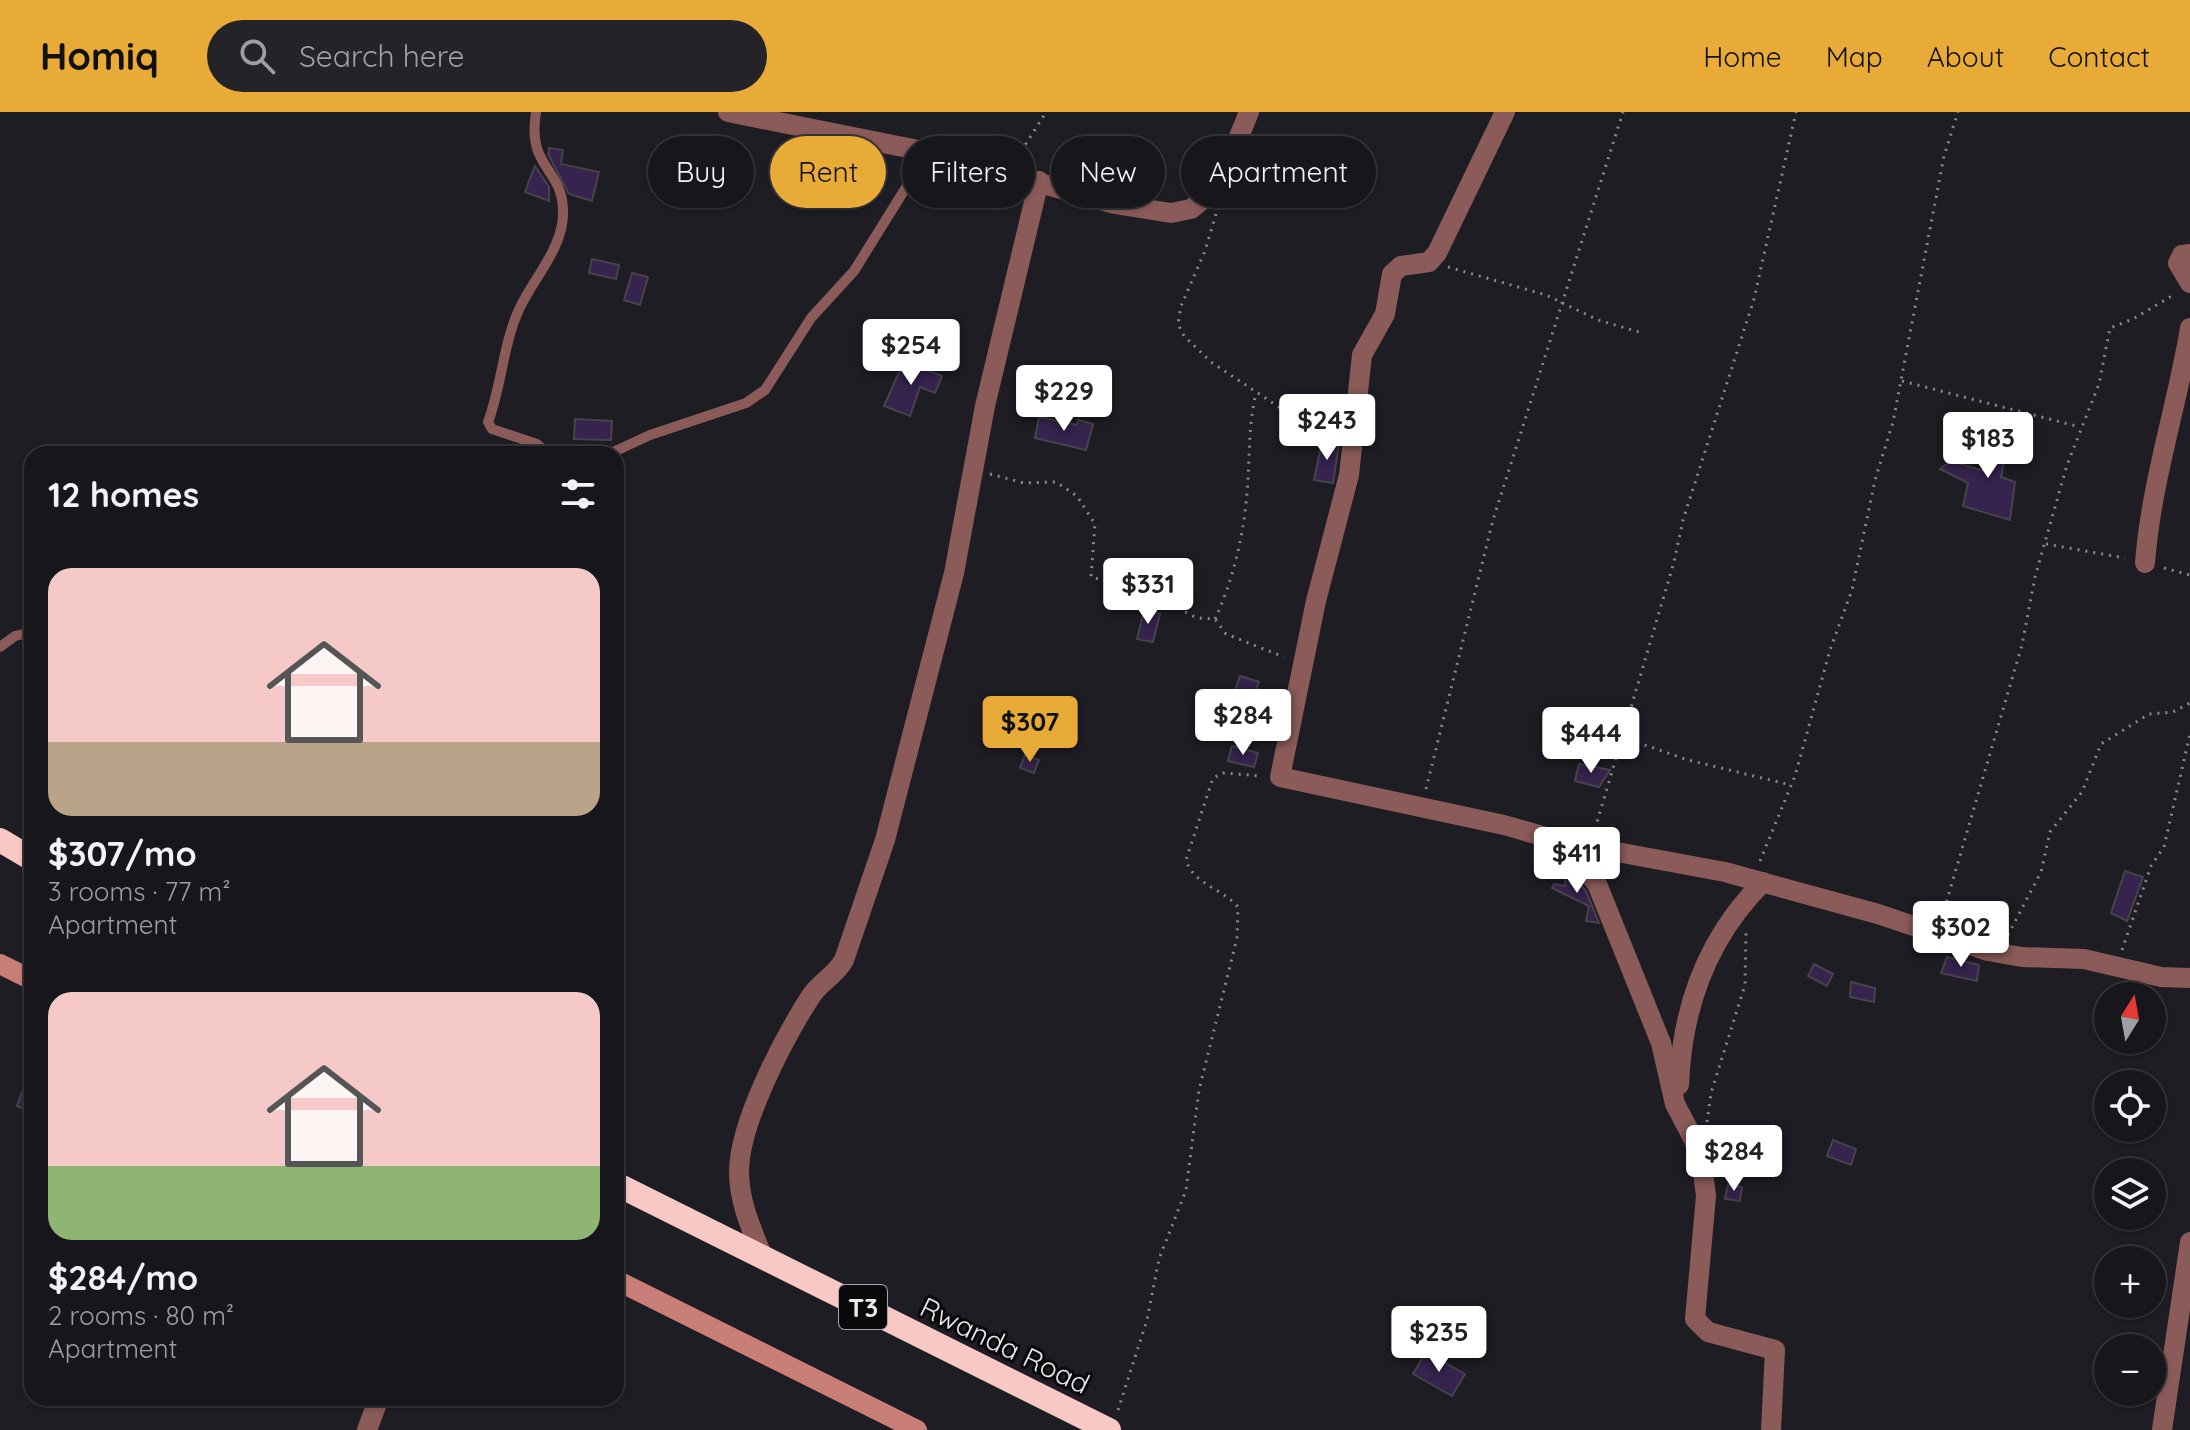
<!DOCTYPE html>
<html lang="en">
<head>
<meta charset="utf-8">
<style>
  :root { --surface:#17161b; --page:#242328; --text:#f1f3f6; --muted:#9e9fa3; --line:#36353a; --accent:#e9ab38 }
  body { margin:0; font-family:Quicksand,sans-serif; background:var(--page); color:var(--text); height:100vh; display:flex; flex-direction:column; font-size:30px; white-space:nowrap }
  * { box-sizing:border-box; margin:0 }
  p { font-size:26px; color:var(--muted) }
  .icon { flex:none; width:44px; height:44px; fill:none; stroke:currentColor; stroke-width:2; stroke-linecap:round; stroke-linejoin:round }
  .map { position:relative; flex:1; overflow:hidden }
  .side { position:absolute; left:24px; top:334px; width:600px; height:960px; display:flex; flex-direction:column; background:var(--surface); border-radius:24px; box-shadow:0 2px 6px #0004,0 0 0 2px var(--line) }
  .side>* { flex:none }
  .top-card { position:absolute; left:648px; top:24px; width:760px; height:72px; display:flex; gap:16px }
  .needle { width:52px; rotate:11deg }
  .buttons { position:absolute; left:2094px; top:870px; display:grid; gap:16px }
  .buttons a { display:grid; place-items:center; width:72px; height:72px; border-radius:50%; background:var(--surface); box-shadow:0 2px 6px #0004,0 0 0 2px var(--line); font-size:40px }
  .price { position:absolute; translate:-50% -68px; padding:0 18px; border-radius:8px; background:#fff; color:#222; font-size:26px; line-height:52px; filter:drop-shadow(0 2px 4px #0008) }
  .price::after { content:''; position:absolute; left:50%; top:48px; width:24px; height:18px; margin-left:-12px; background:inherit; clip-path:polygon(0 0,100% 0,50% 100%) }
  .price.on { background:var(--accent); color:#111 }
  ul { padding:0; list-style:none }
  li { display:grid; align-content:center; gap:16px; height:424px; padding:0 24px }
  li span { display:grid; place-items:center; height:248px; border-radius:24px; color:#555 }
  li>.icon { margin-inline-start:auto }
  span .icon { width:144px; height:144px; fill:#fffc; stroke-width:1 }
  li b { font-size:34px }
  h2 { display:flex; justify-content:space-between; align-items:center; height:96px; padding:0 24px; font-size:34px }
  .chip { padding:0 28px; border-radius:36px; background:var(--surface); box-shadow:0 2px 6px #0004,0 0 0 2px var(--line); font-size:28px; line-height:72px }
  .chip.on { background:var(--accent); color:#111 }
  header { display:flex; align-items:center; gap:48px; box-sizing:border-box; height:112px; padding:0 40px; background:var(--accent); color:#111 }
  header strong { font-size:38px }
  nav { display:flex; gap:44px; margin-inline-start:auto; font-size:28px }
  .search { width:560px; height:72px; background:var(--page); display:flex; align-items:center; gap:20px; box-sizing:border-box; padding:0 28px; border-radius:44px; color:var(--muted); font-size:30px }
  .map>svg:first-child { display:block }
  .building { fill:#36234e; stroke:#46434b; stroke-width:2 }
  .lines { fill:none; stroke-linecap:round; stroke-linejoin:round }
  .path { stroke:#8a888e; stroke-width:3; stroke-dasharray:2 6; stroke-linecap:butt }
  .lane { stroke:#8a5b58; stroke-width:10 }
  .street { stroke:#8a5b58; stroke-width:20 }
  .secondary { stroke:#c97e79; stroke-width:20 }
  .highway { stroke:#f8c8c4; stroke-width:24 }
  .labels { text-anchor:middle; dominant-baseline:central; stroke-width:6; stroke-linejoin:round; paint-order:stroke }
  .shield { fill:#09080b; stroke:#a6a5a9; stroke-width:2 }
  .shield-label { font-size:26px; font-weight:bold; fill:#eae8ed }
  .street-label { font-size:28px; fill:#eae8ed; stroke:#09080b }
</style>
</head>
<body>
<header>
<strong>Homiq</strong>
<div class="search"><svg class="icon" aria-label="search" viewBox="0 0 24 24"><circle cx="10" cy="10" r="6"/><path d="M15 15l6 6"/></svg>Search here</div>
<nav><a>Home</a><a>Map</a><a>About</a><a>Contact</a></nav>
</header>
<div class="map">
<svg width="2190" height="1318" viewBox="0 0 2190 1318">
  <rect width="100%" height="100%" fill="#1f1d24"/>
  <g class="building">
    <path d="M549 36 563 38 561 52 599 60 592 89 569 82 548 42Z"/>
    <path d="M535 54 549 75V89L525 80Z"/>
    <path d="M592 147 619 153 616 167 589 161Z"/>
    <path d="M632 161 648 165 640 193 624 188Z"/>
    <path d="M904 249 942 264 935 281 920 275 910 304 884 294Z"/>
    <path d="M1039 305 1077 313 1078 308 1093 312 1086 338 1035 326Z"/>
    <path d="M575 307 612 309 611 328 574 327Z"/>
    <path d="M1997 311 2011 314 2001 365 2015 370 2010 408 1963 394 1968 371 1940 357 1951 349 1987 360Z"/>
    <path d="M1322 329 1339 332 1333 371 1314 368Z"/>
    <path d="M1144 498 1160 502 1153 530 1137 527Z"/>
    <path d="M1240 564 1259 570 1246 605 1228 599Z"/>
    <path d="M1232 634 1258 641 1254 655 1228 649Z"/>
    <path d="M1025 643 1039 648 1034 661 1020 656Z"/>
    <path d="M1579 652 1610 658 1599 675 1575 669Z"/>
    <path d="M1567 758 1586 779 1599 811 1586 809 1589 794 1552 776 1554 772 1565 774Z"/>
    <path d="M2125 759 2143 765 2127 809 2111 801Z"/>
    <path d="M1947 845 1979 853 1977 869 1941 861Z"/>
    <path d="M1814 852 1833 862 1827 874 1808 864Z"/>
    <path d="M1851 870 1875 876 1874 890 1850 885Z"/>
    <path d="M30 958H32V1001L17 994Z"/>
    <path d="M1833 1028 1856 1037 1851 1053 1827 1044Z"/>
    <path d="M1728 1073 1742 1075 1740 1089 1725 1087Z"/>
    <path d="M1426 1240 1465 1262 1452 1284 1413 1262Z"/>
  </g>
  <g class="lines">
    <g class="path">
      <path d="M1017 46 1046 0"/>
      <path d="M1216 102 1205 139 1181 194 1178 212 1184 224 1211 250 1285 299 1336 302"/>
      <path d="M1448 155 1546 183 1598 208 1639 220"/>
      <path d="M1902 269 2080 315"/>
      <path d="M990 362 1024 371 1056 370 1077 384 1095 412 1091 465 1145 479 1197 506 1215 507 1226 522 1284 545"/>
      <path d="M2046 432 2125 446"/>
      <path d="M2164 456 2190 463"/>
      <path d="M1215 507C1233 469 1244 422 1247 380 1250 346 1248 315 1256 281"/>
      <path d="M1622 625 1688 648 1791 673"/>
      <path d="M1426 677 1493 408 1623 0"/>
      <path d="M1595 717 1674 450 1683 408 1754 187 1796 0"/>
      <path d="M1760 749 1795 664 1830 538 1852 478 1875 368 1893 310 1944 44 1958 0"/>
      <path d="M1942 805 2022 533 2035 465 2067 353 2099 272 2110 216 2133 207 2175 182"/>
      <path d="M2008 823 2041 760 2050 720 2082 680 2101 632 2149 602 2173 600 2190 591"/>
      <path d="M2122 838 2151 754 2164 735 2190 622"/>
      <path d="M1707 1010 1711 981 1745 873 1746 820"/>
      <path d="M1118 1298 1147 1208 1159 1147 1186 1078 1199 978 1237 826 1238 795C1222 776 1194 773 1186 748L1213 666 1223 661 1261 664"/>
    </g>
    <g class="lane">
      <path d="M536 0C527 57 561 54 563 97 565 130 540 159 525 186 503 223 503 271 488 310L492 317 537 332 549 342"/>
      <path d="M609 342 650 323 746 291 765 278 811 206 854 159 928 40"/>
      <path d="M0 535 15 524 32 520"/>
    </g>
    <g class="street">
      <path d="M728 0 928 40 1115 92 1171 101 1191 97 1219 74 1249 0"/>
      <path d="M1505 0 1437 141 1429 150 1401 154 1392 162 1385 202 1362 243 1349 363 1316 489 1280 665 1504 713 1563 730 1725 760 1878 802 1988 839 2022 845 2084 847 2161 865 2190 866"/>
      <path d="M2190 142 2182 143 2178 151 2190 171"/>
      <path d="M2145 451C2151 371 2177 295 2190 216"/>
      <path d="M1563 730 1597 772 1661 931 1675 992 1694 1028 1703 1060 1706 1084 1695 1207 1708 1220 1775 1238 1771 1318"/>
      <path d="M1679 973C1682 895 1707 826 1763 770"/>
      <path d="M762 1143C751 1116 739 1089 739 1060 739 1011 784 926 811 884 820 870 836 863 844 848L885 728 954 461 985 294 1039 69"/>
      <path d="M367 1318 379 1286"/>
      <path d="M2162 1318 2190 1130"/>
    </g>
    <g class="secondary">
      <path d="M0 852 32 868"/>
      <path d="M616 1168 917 1318"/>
    </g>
    <g class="highway">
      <path d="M0 728 32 747"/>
      <path d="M616 1072 1109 1318"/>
    </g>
  </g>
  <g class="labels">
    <rect class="shield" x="839" y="1173" width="48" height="44" rx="6"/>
    <g class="shield-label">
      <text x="863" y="1195">T3</text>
    </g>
    <g class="street-label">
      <text transform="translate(1005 1233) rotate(26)">Rwanda Road</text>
    </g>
  </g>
</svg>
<div class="buttons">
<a><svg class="needle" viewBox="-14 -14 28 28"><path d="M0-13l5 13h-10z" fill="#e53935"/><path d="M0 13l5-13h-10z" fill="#9e9fa3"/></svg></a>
<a><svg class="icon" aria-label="locate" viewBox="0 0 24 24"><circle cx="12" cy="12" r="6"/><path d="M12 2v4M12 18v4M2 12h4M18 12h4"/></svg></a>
<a><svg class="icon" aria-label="layers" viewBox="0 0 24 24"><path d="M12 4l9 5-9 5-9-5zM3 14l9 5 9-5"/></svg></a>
<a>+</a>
<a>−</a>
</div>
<b class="price" style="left:911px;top:275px">$254</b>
<b class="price" style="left:1064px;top:321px">$229</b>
<b class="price" style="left:1327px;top:350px">$243</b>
<b class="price" style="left:1988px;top:368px">$183</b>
<b class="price" style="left:1148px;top:514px">$331</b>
<b class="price" style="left:1243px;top:645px">$284</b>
<b class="price on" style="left:1030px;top:652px">$307</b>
<b class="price" style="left:1591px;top:663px">$444</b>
<b class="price" style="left:1577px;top:783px">$411</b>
<b class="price" style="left:1961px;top:857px">$302</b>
<b class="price" style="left:1734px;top:1081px">$284</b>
<b class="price" style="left:1439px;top:1262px">$235</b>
<div class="top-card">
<a class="chip">Buy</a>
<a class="chip on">Rent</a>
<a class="chip">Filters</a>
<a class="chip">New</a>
<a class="chip">Apartment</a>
</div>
<section class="side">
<h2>12 homes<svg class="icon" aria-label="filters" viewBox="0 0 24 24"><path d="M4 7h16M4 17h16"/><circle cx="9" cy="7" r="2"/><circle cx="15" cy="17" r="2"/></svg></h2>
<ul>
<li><span style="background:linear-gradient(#f6c9c9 70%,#b9a48a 0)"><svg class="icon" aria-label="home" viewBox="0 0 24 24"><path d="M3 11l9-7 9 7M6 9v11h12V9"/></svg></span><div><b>$307/mo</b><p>3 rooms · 77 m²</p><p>Apartment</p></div></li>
<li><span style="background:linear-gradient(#f6c9c9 70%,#8fb573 0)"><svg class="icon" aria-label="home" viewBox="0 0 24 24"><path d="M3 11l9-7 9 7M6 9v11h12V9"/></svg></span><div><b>$284/mo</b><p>2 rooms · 80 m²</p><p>Apartment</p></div></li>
</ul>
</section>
</div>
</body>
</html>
